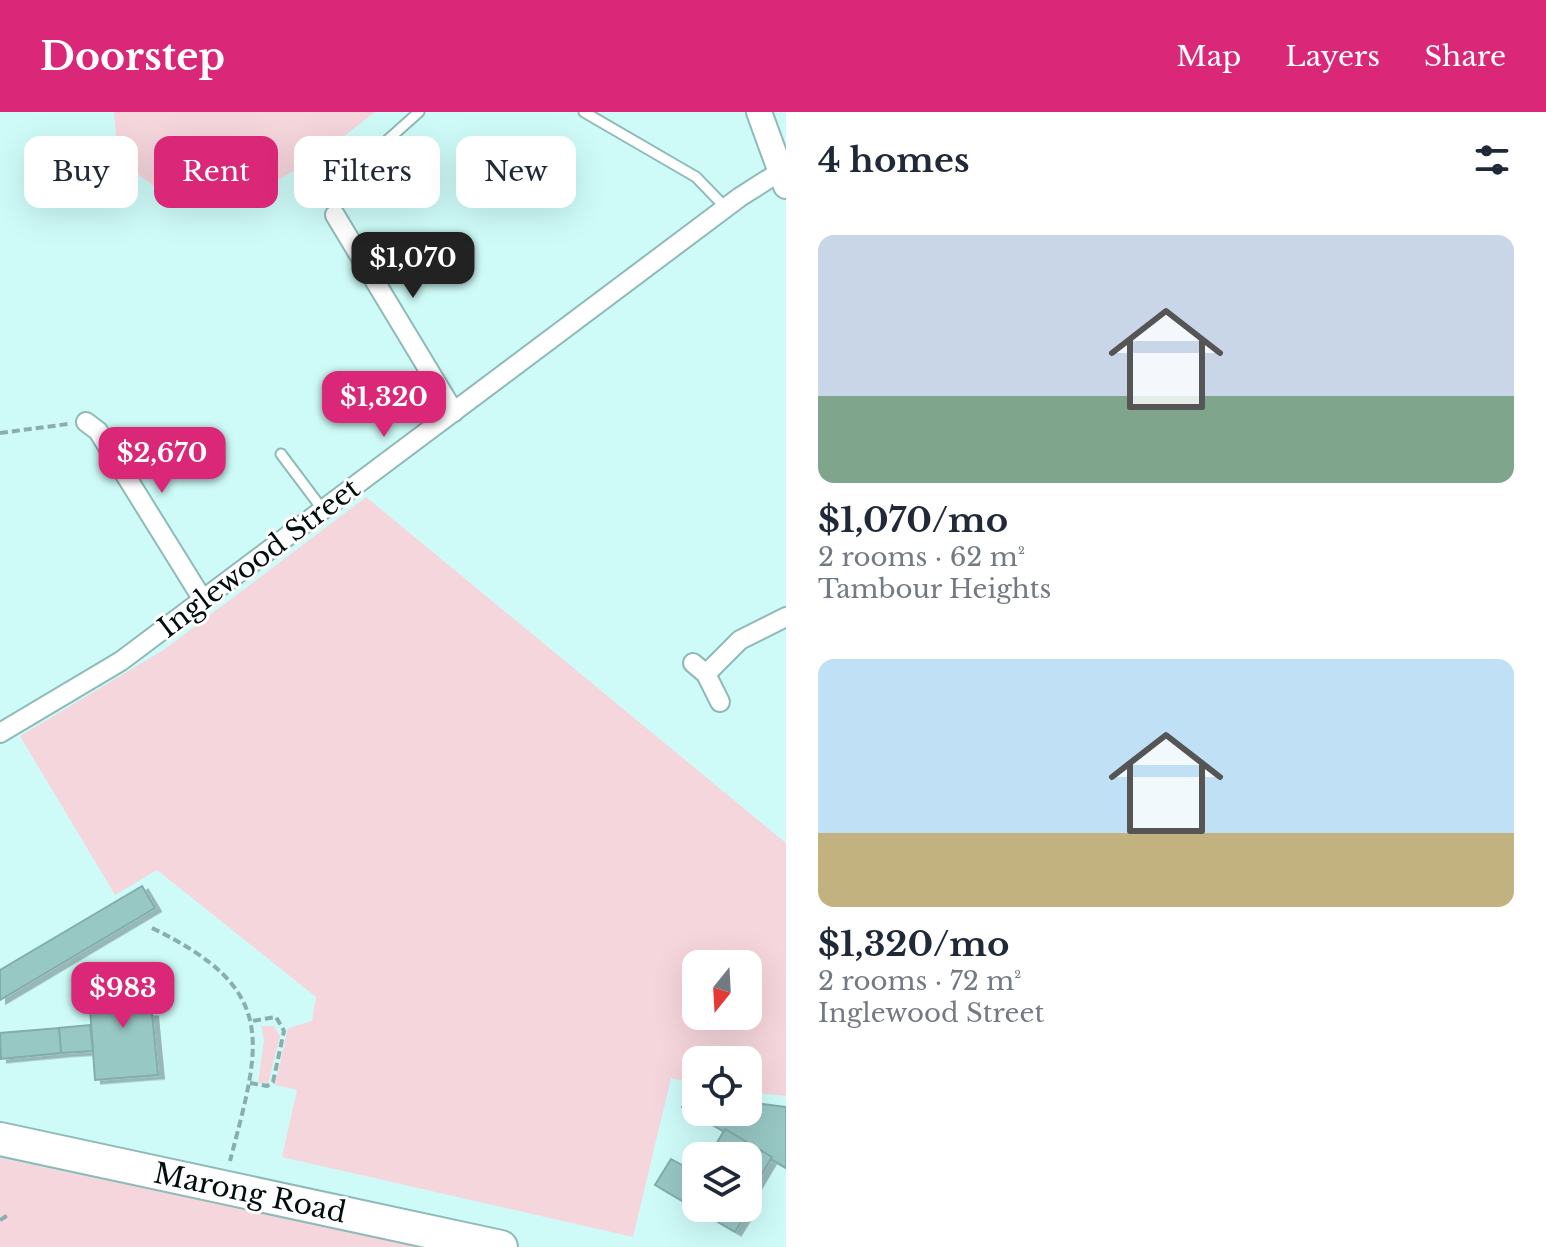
<!DOCTYPE html>
<html lang="en">
<head>
<meta charset="utf-8">
<style>
  :root { --surface:#fff; --page:#f6f6f7; --text:#1f2937; --muted:#747a83; --accent:#db2777 }
  body { margin:0; font-family:"Libre Baskerville",serif; background:var(--page); color:var(--text); height:100vh; display:flex; flex-direction:column; font-size:30px; white-space:nowrap }
  * { box-sizing:border-box; margin:0 }
  p { font-size:26px; color:var(--muted) }
  .icon { flex:none; width:44px; height:44px; fill:none; stroke:currentColor; stroke-width:2; stroke-linecap:round; stroke-linejoin:round }
  .map { position:relative; flex:1; overflow:hidden }
  .details { display:flex; flex-direction:column; background:var(--surface); width:760px }
  .details>* { flex:none }
  .guide { position:absolute; left:24px; top:24px; width:642px; height:72px; display:flex; gap:16px }
  .needle { width:52px; rotate:198deg }
  .fabs { position:absolute; left:682px; top:838px; display:grid; gap:16px }
  .fabs a { display:grid; place-items:center; width:80px; height:80px; border-radius:16px; background:var(--surface); box-shadow:0 8px 32px #0002; font-size:40px }
  .price { position:absolute; translate:-50% -68px; padding:0 18px; border-radius:16px; background:var(--accent); color:#fff; font-size:26px; line-height:52px; filter:drop-shadow(0 2px 4px #0008) }
  .price::after { content:''; position:absolute; left:50%; top:48px; width:24px; height:18px; margin-left:-12px; background:inherit; clip-path:polygon(0 0,100% 0,50% 100%) }
  .price.current { background:#222; color:#fff }
  ul { padding:0; list-style:none }
  li { display:grid; align-content:center; gap:16px; height:424px; padding:0 32px }
  li span { display:grid; place-items:center; height:248px; border-radius:16px; color:#555 }
  li>.icon { margin-inline-start:auto }
  span .icon { width:144px; height:144px; fill:#fffc; stroke-width:1 }
  li b { font-size:34px }
  h2 { display:flex; justify-content:space-between; align-items:center; height:96px; padding:0 32px; font-size:34px }
  .chip { padding:0 28px; border-radius:16px; background:var(--surface); box-shadow:0 8px 32px #0002; font-size:28px; line-height:72px }
  .chip.current { background:var(--accent); color:#fff }
  header { display:flex; align-items:center; gap:48px; box-sizing:border-box; height:112px; padding:0 40px; background:var(--accent); color:#fff }
  header strong { font-size:38px }
  nav { display:flex; gap:44px; margin-inline-start:auto; font-size:28px }
  main { display:flex; flex:1; min-height:0 }
  .map>svg:first-child { display:block }
  .green { fill:#f6d6dd; fill-rule:evenodd }
  .building { fill:#98c8c4; stroke:#82adaa; stroke-width:2; filter:url(#shadow) }
  .lines { fill:none; stroke-linecap:round; stroke-linejoin:round }
  .lane-casing { stroke:#8ebab7; stroke-width:13 }
  .street-casing { stroke:#8ebab7; stroke-width:22 }
  .secondary-casing { stroke:#8ebab7; stroke-width:28 }
  .highway-casing { stroke:#8ebab7; stroke-width:36 }
  .path { stroke:#8baeac; stroke-width:4; stroke-dasharray:8 4; stroke-linecap:butt }
  .lane { stroke:#fff; stroke-width:9 }
  .street { stroke:#fff; stroke-width:18 }
  .secondary { stroke:#fff; stroke-width:24 }
  .highway { stroke:#fff; stroke-width:32 }
  .labels { text-anchor:middle; dominant-baseline:central; stroke-width:6; stroke-linejoin:round; paint-order:stroke }
  .street-label { font-size:28px; fill:#010f0e; stroke:#fff }
</style>
</head>
<body>
<header>
<strong>Doorstep</strong>
<nav><a>Map</a><a>Layers</a><a>Share</a></nav>
</header>
<main>
<div class="map">
<svg width="786" height="1135" viewBox="0 0 786 1135">
  <defs>
    <filter id="shadow"><feDropShadow dx="6" dy="3.5" stdDeviation="0" flood-color="#0004"/></filter>
  </defs>
  <rect width="100%" height="100%" fill="#cefbf8"/>
  <g class="green">
    <path d="M114 0H375C323 41 238 113 166 80 147 72 132 57 118 43Z"/>
    <path d="M366 385 786 731V984L748 980V948H696V972L671 966 633 1125 282 1045 297 978 275 973 288 916 312 909 316 885 157 758 115 783 20 624 165 537ZM696 852H748V904H696Z"/>
    <path d="M261 914H274L280 924 268 972 258 971 264 928Z"/>
    <path d="M0 1046 423 1135H0Z"/>
  </g>
  <g class="building">
    <path d="M142 774 155 796 0 888V858Z"/>
    <path d="M141 857 145 901H152L158 963 95 968 89 881 117 879 115 859Z"/>
    <path d="M90 913 93 939 61 941 59 916Z"/>
    <path d="M59 916 61 941 1 947 0 921Z"/>
    <path d="M691 982 696 983V1000H748V990L786 995V1056L682 995Z"/>
    <path d="M725 1017 772 1045 748 1086V1044H709Z"/>
    <path d="M671 1047 696 1061V1096L751 1094 735 1120 655 1073Z"/>
  </g>
  <g class="lines">
    <defs>
      <g id="lane">
        <path d="M584 0 696 65 726 96"/>
        <path d="M335 103 345 66 419 0"/>
        <path d="M281 342 323 398"/>
      </g>
      <g id="street">
        <path d="M335 103 454 300"/>
        <path d="M86 310 98 319 203 488"/>
        <path d="M693 551 706 562 720 590"/>
        <path d="M706 562 740 528 786 505"/>
        <path d="M0 621 121 549 740 85 781 59"/>
      </g>
      <path id="secondary" d="M759 0 786 74"/>
      <path id="highway" d="M0 1027 501 1135"/>
    </defs>
    <use href="#lane" class="lane-casing"/>
    <use href="#street" class="street-casing"/>
    <use href="#secondary" class="secondary-casing"/>
    <use href="#highway" class="highway-casing"/>
    <g class="path">
      <path d="M0 321 68 312"/>
      <path d="M152 816C280 878 261 930 230 1049"/>
      <path d="M250 971 267 974 273 970 284 919 276 905 252 909"/>
      <path d="M0 1108 8 1103"/>
    </g>
    <use href="#lane" class="lane"/>
    <use href="#street" class="street"/>
    <use href="#secondary" class="secondary"/>
    <use href="#highway" class="highway"/>
  </g>
  <g class="labels">
    <g class="street-label">
      <text transform="translate(259 446) rotate(-37)">Inglewood Street</text>
      <text transform="translate(250 1081) rotate(12)">Marong Road</text>
    </g>
  </g>
</svg>
<div class="fabs">
<a><svg class="needle" viewBox="-14 -14 28 28"><path d="M0-13l5 13h-10z" fill="#e53935"/><path d="M0 13l5-13h-10z" fill="#747a83"/></svg></a>
<a><svg class="icon" aria-label="locate" viewBox="0 0 24 24"><circle cx="12" cy="12" r="6"/><path d="M12 2v4M12 18v4M2 12h4M18 12h4"/></svg></a>
<a><svg class="icon" aria-label="layers" viewBox="0 0 24 24"><path d="M12 4l9 5-9 5-9-5zM3 14l9 5 9-5"/></svg></a>
</div>
<b class="price current" style="left:413px;top:188px">$1,070</b>
<b class="price" style="left:384px;top:327px">$1,320</b>
<b class="price" style="left:162px;top:383px">$2,670</b>
<b class="price" style="left:123px;top:918px">$983</b>
<div class="guide">
<a class="chip">Buy</a>
<a class="chip current">Rent</a>
<a class="chip">Filters</a>
<a class="chip">New</a>
</div>
</div>
<section class="details">
<h2>4 homes<svg class="icon" aria-label="filters" viewBox="0 0 24 24"><path d="M4 7h16M4 17h16"/><circle cx="9" cy="7" r="2"/><circle cx="15" cy="17" r="2"/></svg></h2>
<ul>
<li><span style="background:linear-gradient(#c9d6e8 65%,#7fa58c 0)"><svg class="icon" aria-label="home" viewBox="0 0 24 24"><path d="M3 11l9-7 9 7M6 9v11h12V9"/></svg></span><div><b>$1,070/mo</b><p>2 rooms · 62 m²</p><p>Tambour Heights</p></div></li>
<li><span style="background:linear-gradient(#bfe0f5 70%,#c2b280 0)"><svg class="icon" aria-label="home" viewBox="0 0 24 24"><path d="M3 11l9-7 9 7M6 9v11h12V9"/></svg></span><div><b>$1,320/mo</b><p>2 rooms · 72 m²</p><p>Inglewood Street</p></div></li>
</ul>
</section>
</main>
</body>
</html>
